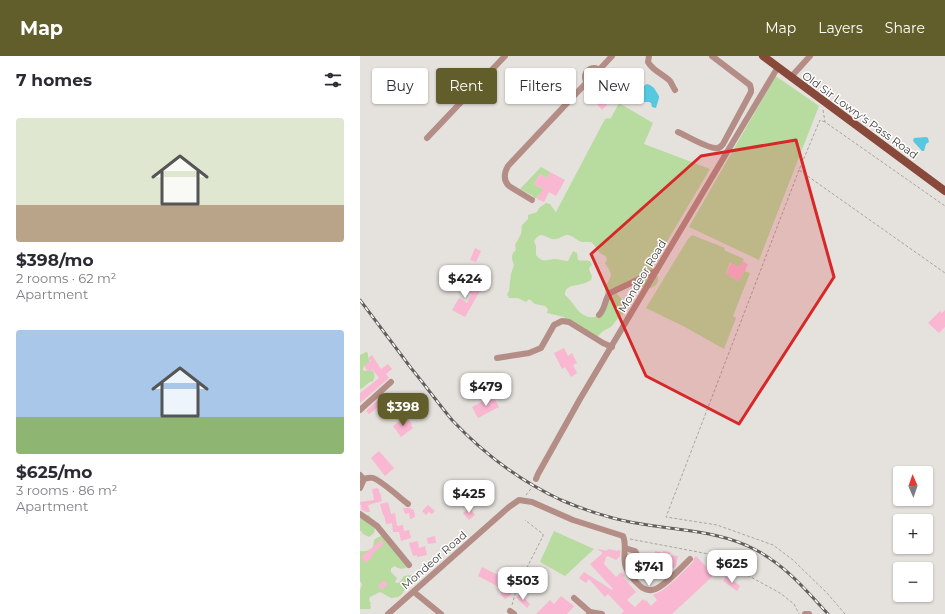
<!DOCTYPE html>
<html lang="en">
<head>
<meta charset="utf-8">
<style>
  :root { --surface:#fff; --page:#f2f2f3; --text:#2b2b33; --muted:#7c7c81; --accent:#625e2b }
  body { margin:0; font-family:Montserrat,sans-serif; background:var(--page); color:var(--text); height:100vh; display:flex; flex-direction:column; font-size:15px; white-space:nowrap }
  * { box-sizing:border-box; margin:0 }
  p { font-size:13px; color:var(--muted) }
  .icon { flex:none; width:22px; height:22px; fill:none; stroke:currentColor; stroke-width:2; stroke-linecap:round; stroke-linejoin:round }
  .map { position:relative; flex:1; overflow:hidden }
  .side { display:flex; flex-direction:column; background:var(--surface); width:360px }
  .side>* { flex:none }
  .top-card { position:absolute; left:12px; top:12px; width:380px; height:36px; display:flex; gap:8px }
  .needle { width:26px; rotate:358deg }
  .fabs { position:absolute; left:533px; top:410px; display:grid; gap:8px }
  .fabs a { display:grid; place-items:center; width:40px; height:40px; border-radius:4px; background:var(--surface); box-shadow:0 1px 3px #0004; font-size:20px }
  .price { position:absolute; translate:-50% -34px; padding:0 9px; border-radius:8px; background:#fff; color:#222; font-size:13px; line-height:26px; filter:drop-shadow(0 1px 2px #0008) }
  .price::after { content:''; position:absolute; left:50%; top:24px; width:12px; height:9px; margin-left:-6px; background:inherit; clip-path:polygon(0 0,100% 0,50% 100%) }
  .price.selected { background:var(--accent); color:#fff }
  ul { padding:0; list-style:none }
  li { display:grid; align-content:center; gap:8px; height:212px; padding:0 16px }
  li span { display:grid; place-items:center; height:124px; border-radius:4px; color:#555 }
  li>.icon { margin-inline-start:auto }
  span .icon { width:72px; height:72px; fill:#fffc; stroke-width:1 }
  li b { font-size:17px }
  h2 { display:flex; justify-content:space-between; align-items:center; height:48px; padding:0 16px; font-size:17px }
  .pill { padding:0 14px; border-radius:4px; background:var(--surface); box-shadow:0 1px 3px #0004; font-size:14px; line-height:36px }
  .pill.selected { background:var(--accent); color:#fff }
  header { display:flex; align-items:center; gap:24px; box-sizing:border-box; height:56px; padding:0 20px; background:var(--accent); color:#fff }
  header strong { font-size:19px }
  nav { display:flex; gap:22px; margin-inline-start:auto; font-size:14px }
  main { display:flex; flex:1; min-height:0 }
  .map>svg:first-child { display:block }
  .green { fill:#b8dba0; fill-rule:evenodd }
  .water { fill:#58c7e0 }
  .building { fill:#fab7d2 }
  .lines { fill:none; stroke-linecap:round; stroke-linejoin:round }
  .path { stroke:#a8a5a2; stroke-width:1; stroke-dasharray:3 2; stroke-linecap:butt }
  .minor { stroke:#b48e86; stroke-width:6 }
  .major { stroke:#88483a; stroke-width:8 }
  .rail-casing { stroke:#615e5c; stroke-width:3 }
  .rail { stroke:#fff; stroke-width:1.5; stroke-dasharray:4.5; stroke-linecap:butt }
  .marked { fill:#d62828; fill-opacity:0.2; stroke:#d62828; stroke-width:3; stroke-linejoin:round }
  .labels { text-anchor:middle; dominant-baseline:central; stroke-width:3; stroke-linejoin:round; paint-order:stroke }
  .street-label { font-size:11px; fill:#3e3c3a; stroke:#fff }
</style>
</head>
<body>
<header>
<strong>Map</strong>
<nav><a>Map</a><a>Layers</a><a>Share</a></nav>
</header>
<main>
<section class="side">
<h2>7 homes<svg class="icon" aria-label="filters" viewBox="0 0 24 24"><path d="M4 7h16M4 17h16"/><circle cx="9" cy="7" r="2"/><circle cx="15" cy="17" r="2"/></svg></h2>
<ul>
<li><span style="background:linear-gradient(#dfe7d0 70%,#b9a48a 0)"><svg class="icon" aria-label="home" viewBox="0 0 24 24"><path d="M3 11l9-7 9 7M6 9v11h12V9"/></svg></span><div><b>$398/mo</b><p>2 rooms · 62 m²</p><p>Apartment</p></div></li>
<li><span style="background:linear-gradient(#a9c7e8 70%,#8fb573 0)"><svg class="icon" aria-label="home" viewBox="0 0 24 24"><path d="M3 11l9-7 9 7M6 9v11h12V9"/></svg></span><div><b>$625/mo</b><p>3 rooms · 86 m²</p><p>Apartment</p></div></li>
</ul>
</section>
<div class="map">
<svg width="585" height="558" viewBox="0 0 585 558">
  <rect width="100%" height="100%" fill="#e5e1dd"/>
  <g class="green">
    <path d="M415 21H417L459 50 399 204 329 171Z"/>
    <path d="M259 47 293 67 284 88 350 113 292 211V215C294 217 298 219 298 222 299 228 293 233 288 232 282 232 278 226 273 227 268 228 260 233 255 235L265 248 266 253V255L259 261 251 271 243 275 237 281 206 265 204 261 187 257 188 253 185 250 175 248 169 243 166 246 158 242H149L147 238 149 235 151 218 154 209C152 203 150 199 156 194L155 189 161 178 162 169 168 163V159L177 156 179 152 186 147 190 148 195 155 196 156 245 63 251 62ZM180 179C186 179 190 184 195 183 200 183 203 179 207 179 213 179 217 185 222 186 225 186 228 186 231 186 238 191 236 197 246 200L247 204 245 207C247 211 250 214 251 218 251 223 246 227 245 233 244 244 253 249 241 258 238 260 233 262 230 261 218 260 213 245 205 239 205 229 214 230 222 228 225 227 228 226 231 224L232 220 230 216 229 212 232 209 230 205C226 204 222 205 218 204L217 197 213 195 208 205C204 205 199 203 194 203 185 204 183 207 176 199V190L174 185 177 181Z"/>
    <path d="M181 111 190 116 187 122 180 118 174 128 185 134 181 140 179 139 177 142H174L173 140 160 133Z"/>
    <path d="M332 179 365 192 364 194 384 203 380 211 370 207 366 217 369 218V220L379 225 384 215 390 217 373 260 376 262 364 293 325 271 286 252 328 183Z"/>
    <path d="M6 296 8 297V301L10 306 4 310 3 313 4 315 12 314C15 318 15 321 13 325 6 327 6 331 0 333V299Z"/>
    <path d="M0 457 3 459H9L16 469 14 477 9 481 3 478 1 475H0Z"/>
    <path d="M194 475 234 493 205 520 180 506Z"/>
    <path d="M22 480C26 483 26 488 31 490L49 510C45 513 39 514 35 510L31 512V516L37 522 35 526 37 527H39L44 520 50 519H54L56 523 45 533 42 538 38 541 31 542 20 536 10 541 9 544 11 548H10L11 551 10 553H0V534L2 529 1 526H0V494V495C5 496 9 494 13 492L14 484 18 481Z"/>
  </g>
  <g class="water">
    <path d="M287 28 290 29 294 32 299 40V42L296 52 292 51 291 47 289 46H281L279 42C280 37 282 33 285 29Z"/>
    <path d="M566 81 568 82 569 86 566 88 564 95H562L553 85 554 82Z"/>
  </g>
  <g class="building">
    <path d="M250 26 254 31 256 28 260 33 245 47 247 49 242 54 234 45 239 41 236 38Z"/>
    <path d="M190 116 205 124 196 140 189 136 184 146 177 143 183 133 174 128 180 118 187 122Z"/>
    <path d="M115 192 121 195 116 206 110 204Z"/>
    <path d="M382 205 388 208 385 215H384L379 225 369 220V218L366 217 371 207 380 211Z"/>
    <path d="M101 225 120 235 105 261 92 254 99 242 107 247 112 238 102 233 101 235 96 233Z"/>
    <path d="M585 254V271L579 277 568 267 580 255 582 257Z"/>
    <path d="M204 292 208 300 212 297 217 307 213 309 217 317 211 321 205 311 202 313 194 297Z"/>
    <path d="M12 299 21 313 28 308 32 313 26 318 29 322 0 347V337L19 322 12 313 8 316 4 310 11 305 8 302Z"/>
    <path d="M123 327 126 331 115 342 112 338Z"/>
    <path d="M24 338 31 347 26 351 23 347 9 358 6 355Z"/>
    <path d="M133 340 139 351 118 362 112 351Z"/>
    <path d="M46 360 52 368 51 369 53 372 41 381 33 370Z"/>
    <path d="M19 395 34 412 25 420 11 402Z"/>
    <path d="M16 432 19 433V437L20 436 22 445 8 449 10 456H6L2 454 0 446 14 444 12 433Z"/>
    <path d="M28 446 31 458 35 457 37 470 43 469 44 475 49 474 51 482 41 485 39 476H33L32 467 26 468 24 459H23L20 448Z"/>
    <path d="M68 449 75 455 72 458 69 456 66 459 62 455Z"/>
    <path d="M43 452H50L55 455H54L55 461 50 463 49 457 45 458Z"/>
    <path d="M109 452 115 459 109 464 103 457Z"/>
    <path d="M75 480 76 487 68 488 67 482Z"/>
    <path d="M21 484 24 488 12 498 13 500 6 507 1 501Z"/>
    <path d="M58 485 59 492 65 490 67 499 57 501V499L53 500 49 487Z"/>
    <path d="M238 493 247 495 248 493 258 495V494H260V501H259L256 504 248 500 246 501 244 508 256 521 261 516 265 520 263 521 276 536 267 544 275 551 283 543 285 545 286 544 291 550 297 544 293 539 303 534 315 524 333 506 334 502 336 500 354 519 312 558H261L264 555 248 538 245 541 229 523 226 527 219 522 224 516 252 534 253 533 230 508 242 498V496L238 494Z"/>
    <path d="M295 495 303 497V495L310 496 309 499 318 500 316 510 314 512 309 511 307 519 289 516 290 513H288L289 508H287L285 505 287 497 295 498Z"/>
    <path d="M122 511 152 526 148 535H152L151 539 145 543 141 539V532L118 520Z"/>
    <path d="M366 520 380 530 377 535 363 525Z"/>
    <path d="M24 524 28 528 22 534 18 530Z"/>
    <path d="M160 538 170 548 167 552 156 541Z"/>
    <path d="M201 540 214 550 207 558H176L190 544 194 548Z"/>
  </g>
  <g class="lines">
    <g class="path">
      <path d="M463 54 465 66 585 150"/>
      <path d="M465 66 460 64 439 114 585 217"/>
      <path d="M439 114 306 461 357 469 413 489 433 504 467 537 485 558"/>
      <path d="M166 439 174 429"/>
      <path d="M270 483 354 499 366 510 389 520 420 537 434 548 439 558"/>
      <path d="M152 549 157 531 183 480V478L165 464"/>
    </g>
    <g class="minor">
      <path d="M289 0 288 6C293 15 303 18 310 25 312 28 313 31 315 34"/>
      <circle cx="234" cy="21" r="9"/>
      <path d="M239 14 252 0"/>
      <path d="M431 21 450 0"/>
      <path d="M318 76C327 80 347 92 355 92 359 93 361 91 363 88L391 36V33L390 29 352 0"/>
      <path d="M67 82 145 0"/>
      <path d="M172 144 149 130C143 124 144 117 148 110L227 26"/>
      <path d="M239 259C246 252 244 244 250 237L296 215"/>
      <path d="M137 302 169 297 181 292 194 269 202 265 209 266 243 287 252 291"/>
      <path d="M0 354 31 326"/>
      <path d="M0 419 4 423 0 432"/>
      <path d="M4 423C7 422 10 421 13 422 22 425 40 442 48 448"/>
      <path d="M176 423 178 418 220 343 370 91 418 11"/>
      <path d="M0 458 17 470 49 509"/>
      <path d="M265 492 275 495 283 510"/>
      <path d="M54 536 81 558"/>
      <path d="M214 542 230 556 229 558"/>
      <path d="M150 555 154 558"/>
      <path d="M230 556 242 558"/>
      <path d="M28 558 149 451 159 444 172 446 213 464 263 480C267 489 263 498 265 508 266 515 271 520 276 526 281 531 285 535 292 534 301 534 323 510 330 503"/>
      <path d="M445 558H449"/>
    </g>
    <path class="major" d="M403 0 585 135"/>
    <defs>
      <path id="rail" d="M0 244C17 267 34 289 51 312 65 329 78 347 92 364 123 397 160 425 201 444 229 456 258 465 288 469 325 475 363 476 396 494 426 510 445 533 468 558"/>
    </defs>
    <use href="#rail" class="rail-casing"/>
    <use href="#rail" class="rail"/>
  </g>
  <path class="marked" d="M436 84 474 221 379 368 286 320 231 198 341 100Z"/>
  <g class="labels">
    <g class="street-label">
      <text transform="translate(500 59) rotate(36)">Old Sir Lowry's Pass Road</text>
      <text transform="translate(282 220) rotate(-59)">Mondeor Road</text>
      <text transform="translate(74 504) rotate(-41)">Mondeor Road</text>
    </g>
  </g>
</svg>
<div class="fabs">
<a><svg class="needle" viewBox="-14 -14 28 28"><path d="M0-13l5 13h-10z" fill="#e53935"/><path d="M0 13l5-13h-10z" fill="#7c7c81"/></svg></a>
<a>+</a>
<a>−</a>
</div>
<b class="price" style="left:105px;top:243px">$424</b>
<b class="price" style="left:126px;top:351px">$479</b>
<b class="price selected" style="left:43px;top:371px">$398</b>
<b class="price" style="left:109px;top:458px">$425</b>
<b class="price" style="left:372px;top:528px">$625</b>
<b class="price" style="left:289px;top:531px">$741</b>
<b class="price" style="left:163px;top:545px">$503</b>
<div class="top-card">
<a class="pill">Buy</a>
<a class="pill selected">Rent</a>
<a class="pill">Filters</a>
<a class="pill">New</a>
</div>
</div>
</main>
</body>
</html>
